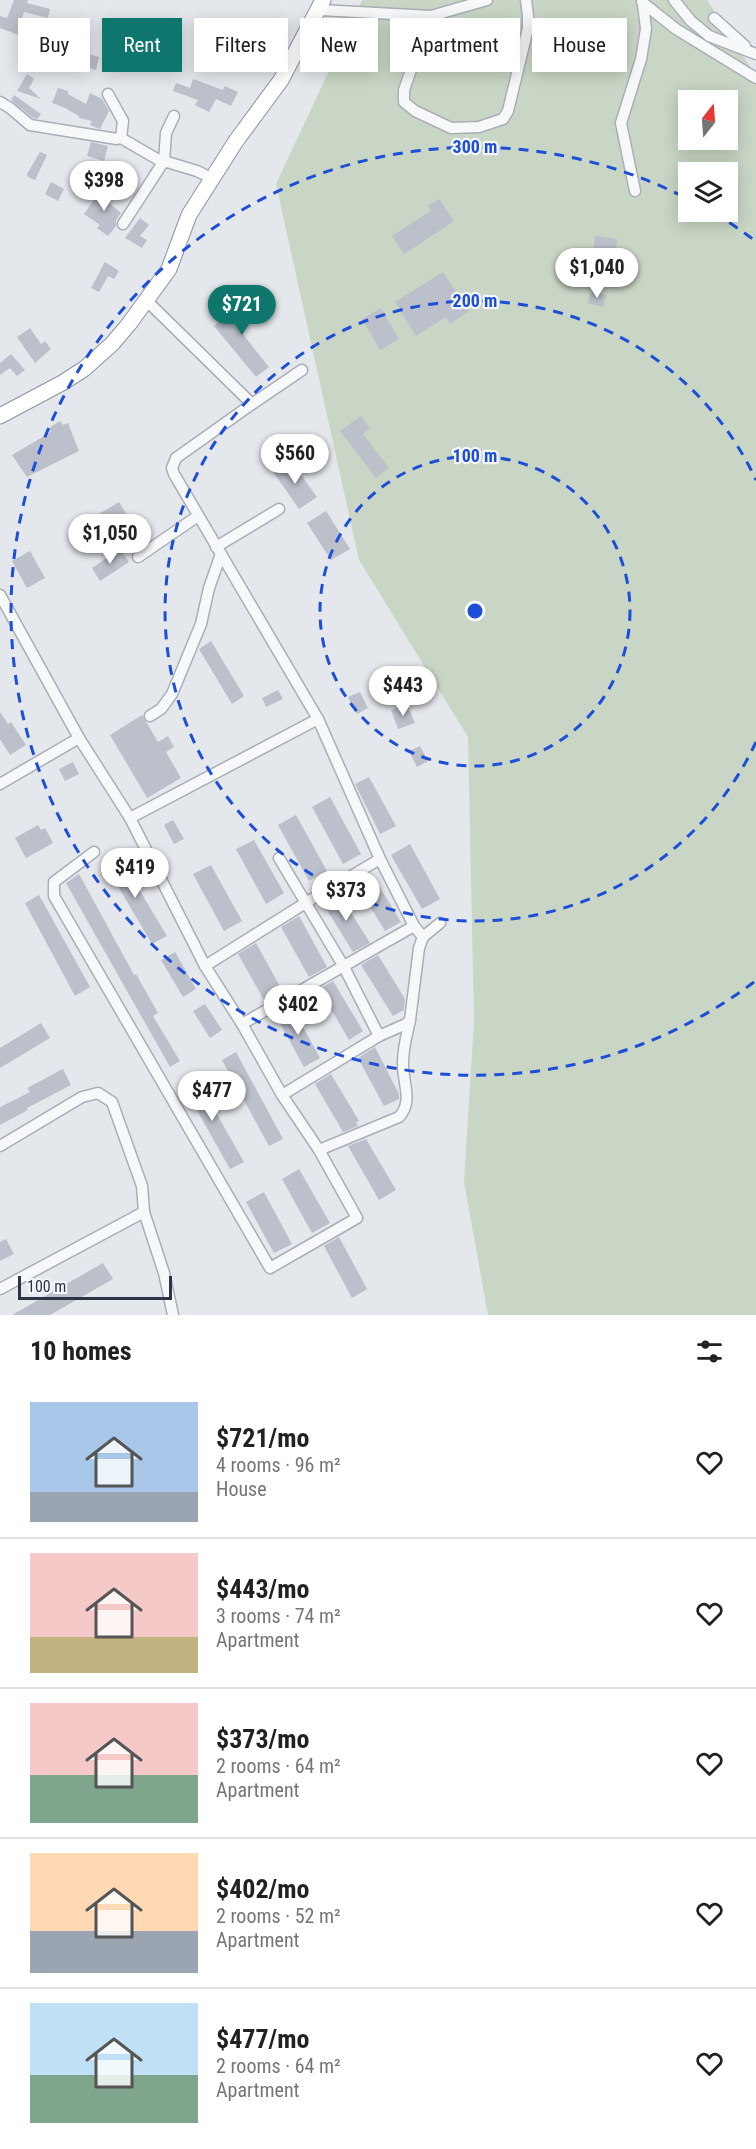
<!DOCTYPE html>
<html lang="en">
<head>
<meta charset="utf-8">
<style>
  :root { --surface:#fff; --page:#f2f2f2; --text:#202124; --muted:#757577; --line:#e0e0e0; --accent:#0f766e }
  body { margin:0; font-family:"Roboto Condensed",sans-serif; background:var(--page); color:var(--text); height:100vh; display:flex; flex-direction:column; font-size:22px; white-space:nowrap }
  * { box-sizing:border-box; margin:0 }
  p { font-size:20px; color:var(--muted) }
  .icon { flex:none; width:33px; height:33px; fill:none; stroke:currentColor; stroke-width:2; stroke-linecap:round; stroke-linejoin:round }
  .map { position:relative; height:1315px; overflow:hidden }
  .panel { display:flex; flex-direction:column; background:var(--surface); flex:1 }
  .panel>* { flex:none }
  .banner { position:absolute; left:18px; top:18px; width:720px; height:54px; display:flex; gap:12px }
  .needle { width:39px; rotate:17deg }
  .fabs { position:absolute; left:678px; top:90px; display:grid; gap:12px }
  .fabs a { display:grid; place-items:center; width:60px; height:60px; border-radius:0px; background:var(--surface); box-shadow:0 3px 15px #0003; font-size:30px }
  .scale { position:absolute; left:18px; bottom:15px; width:154px; box-sizing:border-box; padding-left:6px; border:3px solid #2b3445; border-top:0; font-size:16px; line-height:21px; white-space:nowrap; color:#2b3445; -webkit-text-stroke:4px #f4f6f9; paint-order:stroke }
  .price { position:absolute; translate:-50% -51px; padding:0 14px; border-radius:21px; background:#fff; color:#222; font-size:20px; line-height:39px; filter:drop-shadow(0 2px 3px #0008) }
  .price::after { content:''; position:absolute; left:50%; top:36px; width:18px; height:14px; margin-left:-9px; background:inherit; clip-path:polygon(0 0,100% 0,50% 100%) }
  .price.selected { background:var(--accent); color:#fff }
  ul { padding:0; list-style:none }
  li { display:flex; align-items:center; gap:18px; height:150px; padding:0 30px }
  li+li { border-top:2px solid var(--line) }
  li span { display:grid; place-items:center; flex:none; width:168px; height:120px; border-radius:0px; color:#555 }
  li>.icon { margin-inline-start:auto }
  span .icon { width:72px; height:72px; fill:#fffc; stroke-width:1 }
  li b { font-size:26px }
  h2 { display:flex; justify-content:space-between; align-items:center; height:72px; padding:0 30px; font-size:26px }
  .tag { padding:0 21px; border-radius:0px; background:var(--surface); box-shadow:0 3px 15px #0003; font-size:21px; line-height:54px }
  .tag.selected { background:var(--accent); color:#fff }
  .map>svg:first-child { display:block }
  .green { fill:#c9d6c5; fill-rule:evenodd }
  .building { fill:#bbc0ca }
  .lines { fill:none; stroke-linecap:round; stroke-linejoin:round }
  .minor-casing { stroke:#a9aeb7; stroke-width:13 }
  .highway-casing { stroke:#8b94a3; stroke-width:17 }
  .minor { stroke:#f7f8fa; stroke-width:10 }
  .highway { stroke:#fff; stroke-width:15 }
  .ring { fill:none; stroke:#1d4ed8; stroke-width:3; stroke-dasharray:10 8 }
  .centre { fill:#1d4ed8; stroke:#f4f6f9; stroke-width:3 }
  .ring-label { font-size:18px; text-anchor:middle; font-weight:bold; fill:#1d4ed8; stroke:#f4f6f9; stroke-width:4.5; stroke-linejoin:round; paint-order:stroke }
</style>
</head>
<body>
<div class="map">
<svg width="756" height="1315" viewBox="0 0 756 1315">
  <rect width="100%" height="100%" fill="#e4e7ec"/>
  <path class="green" d="M362 0H707L756 76V1315H488L464 1182 474 1021 468 737 359 560 276 184ZM688 100H728V140H688ZM688 172H728V212H688Z"/>
  <g class="building">
    <path d="M14 0H28L27 3 50 9 48 18 24 12 19 27 38 33 35 41 0 28V16L7 18Z"/>
    <path d="M45 42 57 48 51 63 39 58Z"/>
    <path d="M485 49 506 60 498 73 477 62Z"/>
    <path d="M85 53 99 57 96 70 81 66Z"/>
    <path d="M27 74 34 79 29 88 41 99 17 91Z"/>
    <path d="M193 79 223 90 225 86 238 92 231 106 216 99 209 112 195 105 198 100 173 91 176 83 190 88Z"/>
    <path d="M58 88 68 91V94L86 104 90 93 102 99 109 111 100 129 90 125 92 121 79 118V116L65 108 52 103Z"/>
    <path d="M14 95 41 114 37 119 33 118 11 100Z"/>
    <path d="M91 142 108 146 104 161 87 156Z"/>
    <path d="M40 152 47 155 35 180 28 177 27 174Z"/>
    <path d="M51 182 64 189 58 201 45 194Z"/>
    <path d="M102 188 114 196 109 203 121 213 116 220V226L108 236 97 228 100 225 84 214Z"/>
    <path d="M439 199 454 221 404 254 392 236 431 211 428 206Z"/>
    <path d="M140 218 149 225 140 236 147 240 142 248 125 238Z"/>
    <path d="M595 236 617 239 616 254 593 252Z"/>
    <path d="M105 262 119 271 114 279 108 276 99 292 91 288Z"/>
    <path d="M443 272 469 311 450 324 446 317 416 336 395 302Z"/>
    <path d="M591 291 606 295 603 307 588 303Z"/>
    <path d="M247 297 258 312 238 328 269 367 256 377 214 326Z"/>
    <path d="M381 308 399 339 380 350 362 319Z"/>
    <path d="M30 328 41 344 45 341 51 349 35 363 17 337Z"/>
    <path d="M11 354 25 370 17 376 10 368 0 375V363Z"/>
    <path d="M361 416 370 428 363 434 389 468 376 478 340 431Z"/>
    <path d="M60 421 63 425 68 423 79 451 27 477 12 455 51 432 49 428Z"/>
    <path d="M291 461 317 497 299 509 274 473Z"/>
    <path d="M119 502 127 515 80 543 72 530Z"/>
    <path d="M326 511 350 549 331 560 307 523Z"/>
    <path d="M120 549 129 562 100 581 92 568Z"/>
    <path d="M30 551 45 578 27 588 12 561Z"/>
    <path d="M211 641 244 696 232 704 199 649Z"/>
    <path d="M278 690 283 699 266 707 262 698Z"/>
    <path d="M360 692 368 708 357 714 348 697Z"/>
    <path d="M407 704 415 723 398 729 391 710Z"/>
    <path d="M0 712 8 724 11 722 26 745 10 755 0 739Z"/>
    <path d="M142 715 158 742 168 736 174 747 166 752 181 778 147 798 110 735Z"/>
    <path d="M420 746 428 761 417 767 409 751Z"/>
    <path d="M73 762 79 774 65 781 59 769Z"/>
    <path d="M369 777 396 826 380 834 355 784Z"/>
    <path d="M330 797 361 854 343 864 312 807Z"/>
    <path d="M296 815 327 871 309 881 278 825Z"/>
    <path d="M173 820 184 839 174 844 164 825Z"/>
    <path d="M38 825 41 830 45 828 53 843 26 858 15 838Z"/>
    <path d="M254 840 284 893 266 904 236 849Z"/>
    <path d="M410 844 440 899 422 909 391 855Z"/>
    <path d="M117 853 167 936 152 944 103 861Z"/>
    <path d="M211 865 242 921 224 931 193 874Z"/>
    <path d="M371 873 401 922 385 931 355 882Z"/>
    <path d="M79 874 134 975 136 974 158 1013 153 1016 180 1061 170 1067 66 883Z"/>
    <path d="M338 892 370 943 353 952 322 902Z"/>
    <path d="M39 895 90 987 75 996 25 903Z"/>
    <path d="M299 916 327 967 309 977 281 927Z"/>
    <path d="M256 943 283 992 265 1002 238 954Z"/>
    <path d="M175 952 196 989 183 997 161 960Z"/>
    <path d="M378 955 405 999 404 1010 393 1016 361 965Z"/>
    <path d="M333 981 363 1031 349 1040 319 989Z"/>
    <path d="M205 1004 222 1030 210 1038 193 1011Z"/>
    <path d="M291 1005 320 1058 304 1067 275 1014Z"/>
    <path d="M41 1023 50 1038 0 1068V1048Z"/>
    <path d="M375 1047 399 1094V1099L384 1106 358 1058Z"/>
    <path d="M236 1052 283 1139 269 1146 222 1060Z"/>
    <path d="M63 1069 71 1085 27 1108 28 1110 0 1125V1107L30 1092 27 1088Z"/>
    <path d="M194 1074 244 1162 230 1169 181 1082Z"/>
    <path d="M331 1074 359 1121 356 1122 358 1126 343 1132 315 1084Z"/>
    <path d="M366 1139 396 1190 379 1200 348 1146Z"/>
    <path d="M299 1169 330 1223 312 1233 282 1179Z"/>
    <path d="M264 1192 292 1244 274 1253 246 1202Z"/>
    <path d="M339 1237 367 1289 352 1298 324 1246Z"/>
    <path d="M6 1239 14 1254 0 1261V1242Z"/>
    <path d="M103 1263 113 1279 50 1315H12Z"/>
  </g>
  <g class="lines">
    <defs>
      <g id="minor">
        <path d="M674 0 691 21 709 36 756 54"/>
        <path d="M642 2 676 29 756 78"/>
        <path d="M320 10 431 16 487 0"/>
        <path d="M714 18 745 46"/>
        <path d="M425 25 424 32 445 45 474 50"/>
        <path d="M424 32 404 90V102L415 111 451 128 479 127 503 119 508 111 528 28V16L526 0"/>
        <path d="M108 94 123 121 121 138"/>
        <path d="M0 102 10 108 30 125 117 139 121 138 157 159 197 171 211 178"/>
        <path d="M635 191 621 123 641 59 646 29 643 4"/>
        <path d="M123 224 164 161 166 133 174 116"/>
        <path d="M145 299 252 404 176 458 172 468 174 474 318 719 380 859 414 926 423 937"/>
        <path d="M252 404 302 370"/>
        <path d="M216 547 279 509"/>
        <path d="M138 557 198 516"/>
        <path d="M0 595 79 738 130 818 205 966 242 1024 282 1095 319 1150 357 1218 270 1268 54 896V882L94 852"/>
        <path d="M150 716 161 709 172 694 201 624 209 588 221 554"/>
        <path d="M0 784 79 738"/>
        <path d="M130 818 318 719"/>
        <path d="M279 858 344 967 379 1036"/>
        <path d="M205 966 307 902 380 859"/>
        <path d="M242 1024 414 926"/>
        <path d="M282 1095 379 1036 406 1024 410 1020 419 948 423 937 440 923"/>
        <path d="M0 1146 82 1097 98 1093 112 1102 142 1186 144 1212 164 1273 173 1315"/>
        <path d="M319 1150 399 1117C414 1101 402 1082 403 1062 403 1048 407 1034 410 1020"/>
        <path d="M0 1289 144 1212"/>
      </g>
      <path id="highway" d="M0 416 62 383 84 369 112 344 129 324 169 269 189 215 236 141 281 80 323 0"/>
    </defs>
    <use href="#minor" class="minor-casing"/>
    <use href="#highway" class="highway-casing"/>
    <use href="#minor" class="minor"/>
    <use href="#highway" class="highway"/>
  </g>
  <g class="ring">
    <circle cx="475" cy="611" r="155"/>
    <path d="M756 742A310 310 0 1 1 756 480"/>
    <path d="M754 982A464 464 0 1 1 686 198M714 213A464 464 0 0 1 754 240"/>
  </g>
  <circle cx="475" cy="611" r="9" class="centre"/>
  <g class="ring-label">
    <text x="475" y="153">300 m</text>
    <text x="475" y="307">200 m</text>
    <text x="475" y="462">100 m</text>
  </g>
</svg>
<div class="fabs">
<a><svg class="needle" viewBox="-14 -14 28 28"><path d="M0-13l5 13h-10z" fill="#e53935"/><path d="M0 13l5-13h-10z" fill="#757577"/></svg></a>
<a><svg class="icon" aria-label="layers" viewBox="0 0 24 24"><path d="M12 4l9 5-9 5-9-5zM3 14l9 5 9-5"/></svg></a>
</div>
<div class="scale">100 m</div>
<b class="price" style="left:104px;top:212px">$398</b>
<b class="price" style="left:597px;top:299px">$1,040</b>
<b class="price selected" style="left:242px;top:336px">$721</b>
<b class="price" style="left:295px;top:485px">$560</b>
<b class="price" style="left:110px;top:565px">$1,050</b>
<b class="price" style="left:403px;top:717px">$443</b>
<b class="price" style="left:135px;top:899px">$419</b>
<b class="price" style="left:346px;top:922px">$373</b>
<b class="price" style="left:298px;top:1036px">$402</b>
<b class="price" style="left:212px;top:1122px">$477</b>
<div class="banner">
<a class="tag">Buy</a>
<a class="tag selected">Rent</a>
<a class="tag">Filters</a>
<a class="tag">New</a>
<a class="tag">Apartment</a>
<a class="tag">House</a>
</div>
</div>
<section class="panel">
<h2>10 homes<svg class="icon" aria-label="filters" viewBox="0 0 24 24"><path d="M4 7h16M4 17h16"/><circle cx="9" cy="7" r="2"/><circle cx="15" cy="17" r="2"/></svg></h2>
<ul>
<li><span style="background:linear-gradient(#a9c7e8 75%,#9aa5b1 0)"><svg class="icon" aria-label="home" viewBox="0 0 24 24"><path d="M3 11l9-7 9 7M6 9v11h12V9"/></svg></span><div><b>$721/mo</b><p>4 rooms · 96 m²</p><p>House</p></div><svg class="icon" aria-label="heart" viewBox="0 0 24 24"><path d="M12 20l-8-8c-3-5 5-10 8-4 3-6 11-1 8 4z"/></svg></li>
<li><span style="background:linear-gradient(#f6c9c9 70%,#c2b280 0)"><svg class="icon" aria-label="home" viewBox="0 0 24 24"><path d="M3 11l9-7 9 7M6 9v11h12V9"/></svg></span><div><b>$443/mo</b><p>3 rooms · 74 m²</p><p>Apartment</p></div><svg class="icon" aria-label="heart" viewBox="0 0 24 24"><path d="M12 20l-8-8c-3-5 5-10 8-4 3-6 11-1 8 4z"/></svg></li>
<li><span style="background:linear-gradient(#f6c9c9 60%,#7fa58c 0)"><svg class="icon" aria-label="home" viewBox="0 0 24 24"><path d="M3 11l9-7 9 7M6 9v11h12V9"/></svg></span><div><b>$373/mo</b><p>2 rooms · 64 m²</p><p>Apartment</p></div><svg class="icon" aria-label="heart" viewBox="0 0 24 24"><path d="M12 20l-8-8c-3-5 5-10 8-4 3-6 11-1 8 4z"/></svg></li>
<li><span style="background:linear-gradient(#ffd9b3 65%,#9aa5b1 0)"><svg class="icon" aria-label="home" viewBox="0 0 24 24"><path d="M3 11l9-7 9 7M6 9v11h12V9"/></svg></span><div><b>$402/mo</b><p>2 rooms · 52 m²</p><p>Apartment</p></div><svg class="icon" aria-label="heart" viewBox="0 0 24 24"><path d="M12 20l-8-8c-3-5 5-10 8-4 3-6 11-1 8 4z"/></svg></li>
<li><span style="background:linear-gradient(#bfe0f5 60%,#7fa58c 0)"><svg class="icon" aria-label="home" viewBox="0 0 24 24"><path d="M3 11l9-7 9 7M6 9v11h12V9"/></svg></span><div><b>$477/mo</b><p>2 rooms · 64 m²</p><p>Apartment</p></div><svg class="icon" aria-label="heart" viewBox="0 0 24 24"><path d="M12 20l-8-8c-3-5 5-10 8-4 3-6 11-1 8 4z"/></svg></li>
</ul>
</section>
</body>
</html>
